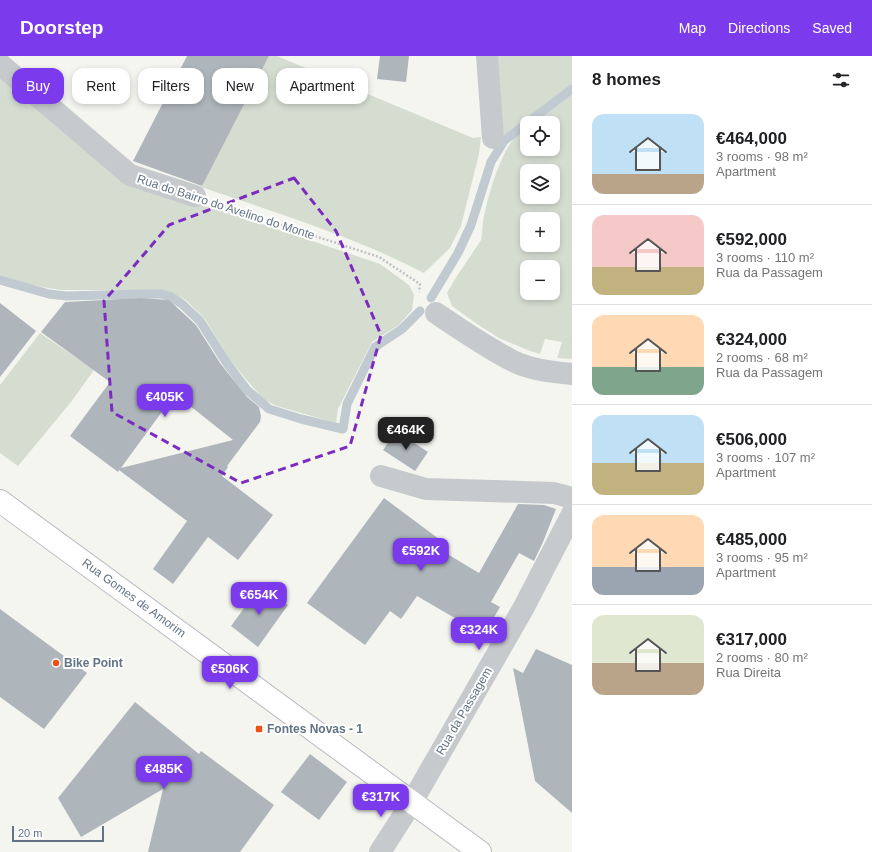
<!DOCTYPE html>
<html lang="en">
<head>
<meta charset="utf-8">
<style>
  :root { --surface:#fff; --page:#f6f6f6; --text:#202124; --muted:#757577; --line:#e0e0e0; --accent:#7c3aed }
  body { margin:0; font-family:Helvetica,sans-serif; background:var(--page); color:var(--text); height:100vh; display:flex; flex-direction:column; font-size:15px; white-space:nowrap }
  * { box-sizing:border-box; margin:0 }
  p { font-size:13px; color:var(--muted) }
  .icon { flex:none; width:22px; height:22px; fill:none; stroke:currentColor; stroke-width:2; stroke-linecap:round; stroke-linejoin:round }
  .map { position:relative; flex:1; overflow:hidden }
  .sheet { display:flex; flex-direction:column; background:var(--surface); width:300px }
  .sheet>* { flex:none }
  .hud { position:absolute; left:12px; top:12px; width:380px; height:36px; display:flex; gap:8px }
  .fabs { position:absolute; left:520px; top:60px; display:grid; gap:8px }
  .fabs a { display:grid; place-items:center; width:40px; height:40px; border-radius:8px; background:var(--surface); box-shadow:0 2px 6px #0003; font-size:20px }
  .scale { position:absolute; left:12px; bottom:10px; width:92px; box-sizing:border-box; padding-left:4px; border:2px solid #617384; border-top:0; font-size:11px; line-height:14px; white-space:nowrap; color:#617384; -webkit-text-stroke:3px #fff; paint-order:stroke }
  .price { position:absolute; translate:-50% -34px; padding:0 9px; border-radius:8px; background:var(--accent); color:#fff; font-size:13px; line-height:26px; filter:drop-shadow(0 1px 2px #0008) }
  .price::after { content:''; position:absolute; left:50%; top:24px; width:12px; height:9px; margin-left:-6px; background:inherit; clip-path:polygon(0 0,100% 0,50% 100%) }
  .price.active { background:#222; color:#fff }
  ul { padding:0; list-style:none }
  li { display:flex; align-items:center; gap:12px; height:100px; padding:0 20px }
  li+li { border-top:1px solid var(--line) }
  li span { display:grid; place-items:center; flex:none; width:112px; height:80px; border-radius:12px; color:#555 }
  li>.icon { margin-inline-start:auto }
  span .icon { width:48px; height:48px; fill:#fffc; stroke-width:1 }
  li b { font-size:17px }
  h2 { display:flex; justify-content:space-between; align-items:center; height:48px; padding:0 20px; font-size:17px }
  .tag { padding:0 14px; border-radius:12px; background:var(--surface); box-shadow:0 2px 6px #0003; font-size:14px; line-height:36px }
  .tag.active { background:var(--accent); color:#fff }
  header { display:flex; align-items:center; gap:24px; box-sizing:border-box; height:56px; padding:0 20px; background:var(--accent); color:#fff }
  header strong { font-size:19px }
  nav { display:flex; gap:22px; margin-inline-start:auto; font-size:14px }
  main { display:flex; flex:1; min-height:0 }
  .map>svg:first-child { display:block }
  .green { fill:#d5ddd1; fill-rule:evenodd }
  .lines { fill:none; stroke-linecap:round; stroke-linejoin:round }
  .stream { stroke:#c0cad0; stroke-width:9 }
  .building { fill:#aeb6bb; fill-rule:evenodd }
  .secondary-casing { stroke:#b6bbc0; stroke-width:24 }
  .path { stroke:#c0c1c3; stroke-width:2.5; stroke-dasharray:2 2; stroke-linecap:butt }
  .minor { stroke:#c7cacd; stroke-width:22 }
  .secondary { stroke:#fff; stroke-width:22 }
  .marked { fill:none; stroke:#7b2cbf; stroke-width:3; stroke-dasharray:8 5; stroke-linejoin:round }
  .poi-dot { fill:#f05015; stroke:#fff; stroke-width:1.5 }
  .labels { text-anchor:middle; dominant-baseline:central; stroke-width:4; stroke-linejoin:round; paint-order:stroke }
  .street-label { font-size:12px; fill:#617384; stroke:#fff }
  .poi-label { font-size:12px; font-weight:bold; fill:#617384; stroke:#fff; text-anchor:start }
</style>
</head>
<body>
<header>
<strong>Doorstep</strong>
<nav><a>Map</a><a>Directions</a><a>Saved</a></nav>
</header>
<main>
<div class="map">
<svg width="572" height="796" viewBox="0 0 572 796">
  <rect width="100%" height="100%" fill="#f5f5f0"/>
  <g class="green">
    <path d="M269 0H277L473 82 481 81 479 98 461 170 450 192 424 217C353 180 277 157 201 131Z"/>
    <path d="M497 0H572V28L505 79 499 77Z"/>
    <path d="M0 19 166 140 227 156 380 208 409 229 414 239 412 254 399 269 372 286 338 353 336 367 277 350 264 344 229 303 205 263 186 244 164 234H61L42 231 0 221Z"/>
    <path d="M572 39V303L557 302 562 286 545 283 540 298 530 295 499 282 477 268 452 250 447 237 455 223 481 184C483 176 482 168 484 160 488 140 500 99 513 84 516 80 522 76 527 72V93H553V67H533ZM527 115H553V141H527ZM527 163H553V189H527ZM527 211H553V237H527Z"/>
    <path d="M40 277 94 314 71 346 18 410 0 397V329Z"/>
  </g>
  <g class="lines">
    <g class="stream">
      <path d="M527 67 572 33"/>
      <path d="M0 224 49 238 66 240 141 238H162L171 241 182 248 200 265 226 306 247 334 269 353 301 363 343 373 347 348 375 291 402 273 420 255"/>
      <path d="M431 242 458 197 471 169 491 106 504 85 527 67"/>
    </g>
  </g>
  <g class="building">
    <path d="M187 0H269L202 130 133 105Z"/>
    <path d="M380 0H409L406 26 377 23Z"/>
    <path d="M141 242 169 244 196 269 220 307 247 341 259 351 261 360 260 366 227 410 228 411 222 420 273 459 238 504 208 481 173 528 153 513 187 465 119 414 118 416 70 380 110 326 41 276 65 246ZM175 338 233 384 121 412 126 405Z"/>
    <path d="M0 247 36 275 0 321Z"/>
    <path d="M396 375 428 396 415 415 383 394Z"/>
    <path d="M384 442 439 483 434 490 479 517 518 448 544 449 556 453 543 486 534 505 519 497 491 546 500 551 484 579 417 540 401 563 390 555 365 589 307 547Z"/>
    <path d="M261 529 288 549 258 591 231 570Z"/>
    <path d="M0 553 87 617 44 673 0 641Z"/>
    <path d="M536 593 572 609V757L535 725 513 612 523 617Z"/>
    <path d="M135 646 199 698 201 695 274 749 240 796H148L163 733 81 781 58 742Z"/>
    <path d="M310 698 347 726 319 764 281 736Z"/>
  </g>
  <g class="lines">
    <defs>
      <path id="secondary" d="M0 445 480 796"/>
    </defs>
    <use href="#secondary" class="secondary-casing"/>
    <path class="path" d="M220 149 379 201 420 228 419 236"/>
    <g class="minor">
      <path d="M487 0 493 82"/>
      <path d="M0 8 130 119 195 140"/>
      <path d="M436 257C461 274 487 292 515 306 532 314 553 316 572 318"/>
      <path d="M381 420 426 433 554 437 572 442"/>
      <path d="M380 796 412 746 524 551 572 458"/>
    </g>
    <use href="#secondary" class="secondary"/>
  </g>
  <path class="marked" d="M294 122 336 175 381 279 350 390 241 427 112 356 104 245 169 169Z"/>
  <g class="poi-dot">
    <circle cx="56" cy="607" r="4"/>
    <rect x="255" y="669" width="8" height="8" rx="2"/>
  </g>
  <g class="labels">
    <g class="street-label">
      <text transform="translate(226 151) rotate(18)">Rua do Bairro do Avelino do Monte</text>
      <text transform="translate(134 542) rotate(36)">Rua Gomes de Amorim</text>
      <text transform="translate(464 655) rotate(-60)">Rua da Passagem</text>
    </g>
    <g class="poi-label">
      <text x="64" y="607">Bike Point</text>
      <text x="267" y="673">Fontes Novas - 1</text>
    </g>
  </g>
</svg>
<div class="fabs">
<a><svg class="icon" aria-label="locate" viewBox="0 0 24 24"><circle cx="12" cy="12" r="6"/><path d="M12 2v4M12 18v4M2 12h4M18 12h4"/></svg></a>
<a><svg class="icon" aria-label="layers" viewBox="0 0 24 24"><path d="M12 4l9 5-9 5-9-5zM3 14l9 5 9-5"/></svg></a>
<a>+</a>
<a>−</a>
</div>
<div class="scale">20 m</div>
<b class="price" style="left:165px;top:362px">€405K</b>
<b class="price active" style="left:406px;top:395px">€464K</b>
<b class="price" style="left:421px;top:516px">€592K</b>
<b class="price" style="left:259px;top:560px">€654K</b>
<b class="price" style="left:479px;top:595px">€324K</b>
<b class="price" style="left:230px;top:634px">€506K</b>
<b class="price" style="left:164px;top:734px">€485K</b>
<b class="price" style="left:381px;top:762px">€317K</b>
<div class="hud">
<a class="tag active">Buy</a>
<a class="tag">Rent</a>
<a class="tag">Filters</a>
<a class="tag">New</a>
<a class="tag">Apartment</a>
</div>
</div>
<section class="sheet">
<h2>8 homes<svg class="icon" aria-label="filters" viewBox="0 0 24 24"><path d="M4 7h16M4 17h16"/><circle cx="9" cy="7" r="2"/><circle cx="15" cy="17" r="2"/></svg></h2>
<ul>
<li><span style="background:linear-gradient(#bfe0f5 75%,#b9a48a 0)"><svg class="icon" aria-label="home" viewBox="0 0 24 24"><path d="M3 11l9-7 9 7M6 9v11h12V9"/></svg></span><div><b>€464,000</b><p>3 rooms · 98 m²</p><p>Apartment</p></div></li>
<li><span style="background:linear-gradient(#f6c9c9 65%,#c2b280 0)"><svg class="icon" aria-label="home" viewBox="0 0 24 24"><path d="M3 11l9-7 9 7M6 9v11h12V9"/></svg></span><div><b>€592,000</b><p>3 rooms · 110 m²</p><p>Rua da Passagem</p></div></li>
<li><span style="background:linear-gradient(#ffd9b3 65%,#7fa58c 0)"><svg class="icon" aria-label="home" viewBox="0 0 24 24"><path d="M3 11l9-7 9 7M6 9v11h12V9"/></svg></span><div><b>€324,000</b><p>2 rooms · 68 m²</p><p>Rua da Passagem</p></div></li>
<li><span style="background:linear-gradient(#bfe0f5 60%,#c2b280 0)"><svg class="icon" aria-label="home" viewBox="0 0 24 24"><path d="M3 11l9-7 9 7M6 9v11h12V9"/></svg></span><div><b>€506,000</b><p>3 rooms · 107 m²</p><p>Apartment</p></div></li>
<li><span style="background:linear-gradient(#ffd9b3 65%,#9aa5b1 0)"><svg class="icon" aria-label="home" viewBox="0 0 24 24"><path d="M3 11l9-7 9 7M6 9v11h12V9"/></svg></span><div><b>€485,000</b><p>3 rooms · 95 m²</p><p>Apartment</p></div></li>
<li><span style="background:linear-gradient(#dfe7d0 60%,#b9a48a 0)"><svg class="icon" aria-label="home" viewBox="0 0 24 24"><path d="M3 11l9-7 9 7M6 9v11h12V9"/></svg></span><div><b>€317,000</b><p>2 rooms · 80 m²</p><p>Rua Direita</p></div></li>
</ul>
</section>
</main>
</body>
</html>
